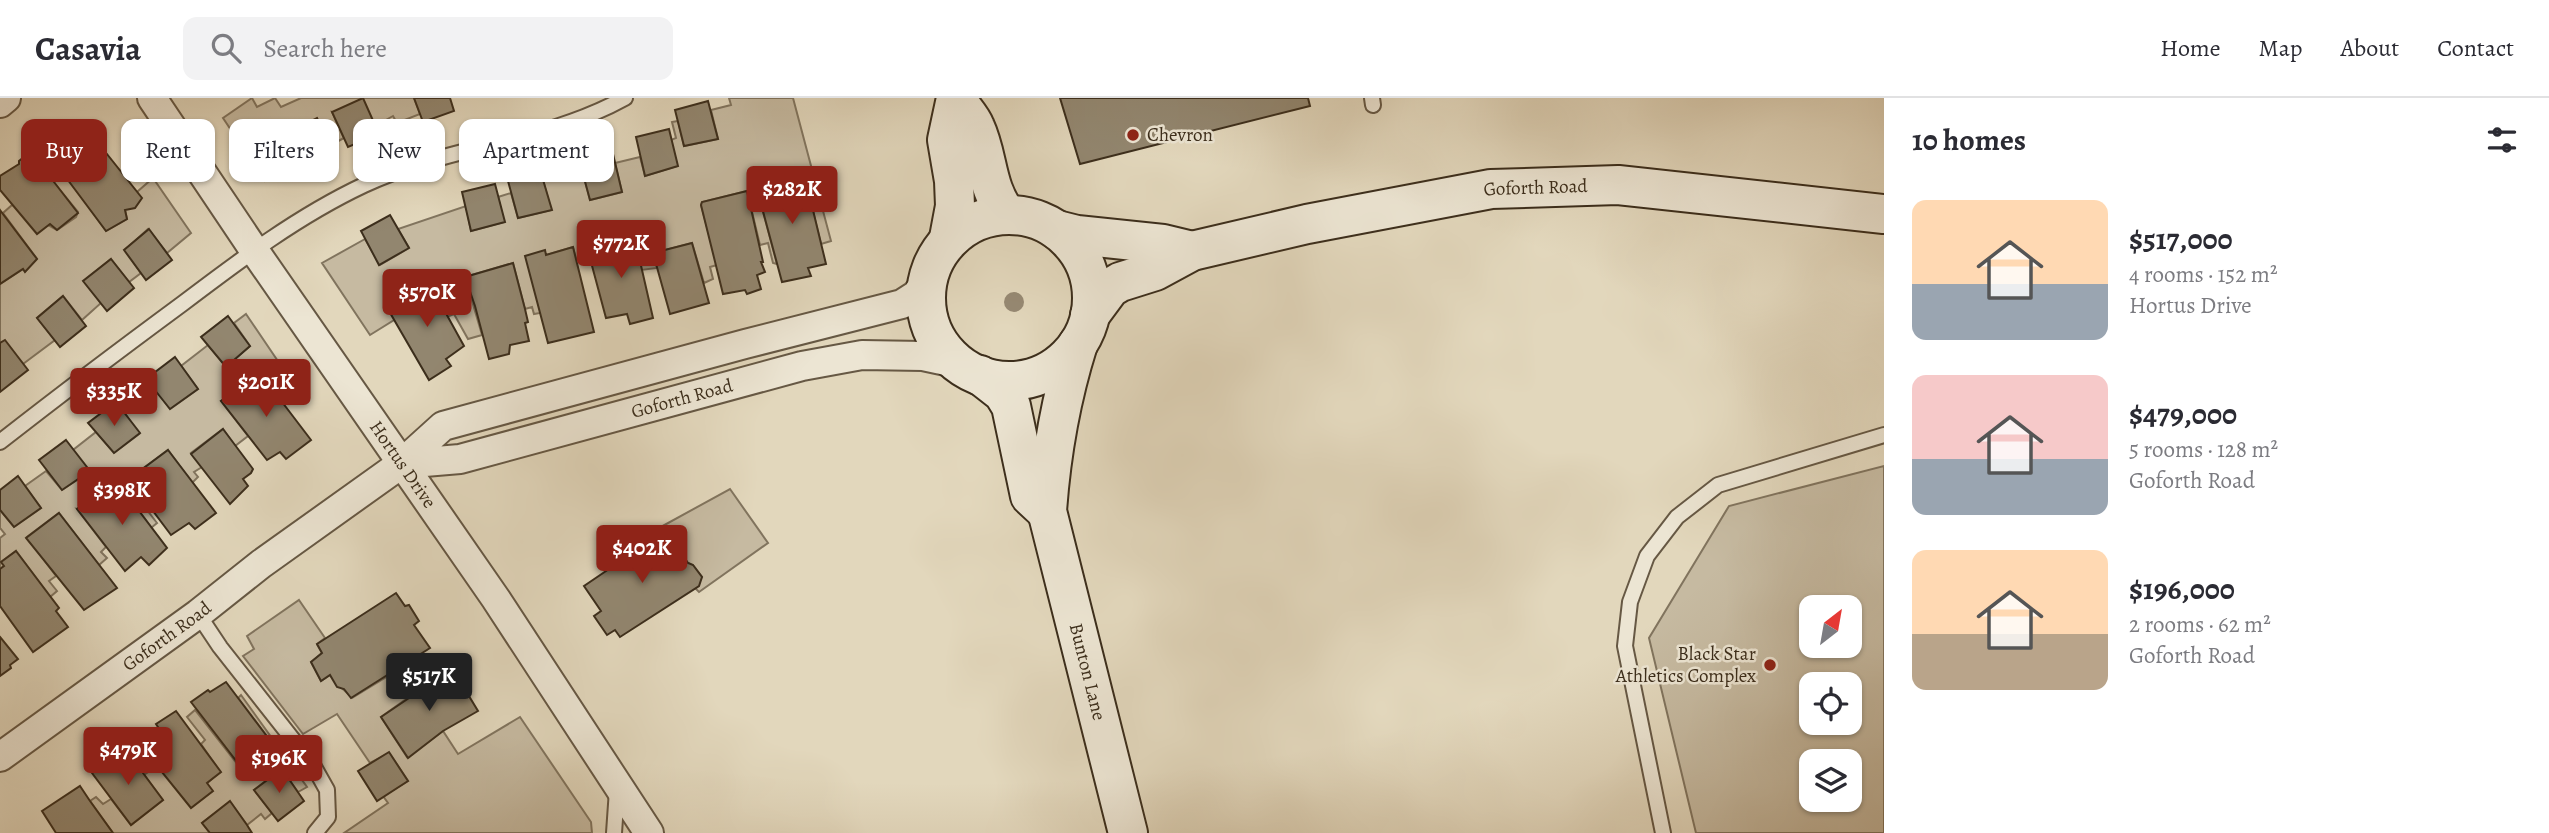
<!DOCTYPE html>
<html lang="en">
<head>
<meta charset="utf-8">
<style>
  :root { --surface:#fff; --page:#f2f2f3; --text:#2b2b33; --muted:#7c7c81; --line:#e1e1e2; --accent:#8f2418 }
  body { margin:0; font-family:Alegreya,serif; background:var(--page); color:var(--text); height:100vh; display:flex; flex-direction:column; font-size:26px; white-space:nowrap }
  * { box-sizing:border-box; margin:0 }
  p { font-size:23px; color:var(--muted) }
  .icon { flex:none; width:38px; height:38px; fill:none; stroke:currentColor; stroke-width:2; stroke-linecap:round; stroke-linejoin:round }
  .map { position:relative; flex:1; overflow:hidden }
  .panel { display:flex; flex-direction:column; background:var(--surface); width:665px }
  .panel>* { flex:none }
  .guide { position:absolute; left:21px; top:21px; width:665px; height:63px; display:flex; gap:14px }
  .needle { width:46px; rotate:31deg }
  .controls { position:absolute; left:1799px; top:497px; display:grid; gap:14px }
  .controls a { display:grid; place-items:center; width:63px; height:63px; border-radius:14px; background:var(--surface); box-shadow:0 2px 5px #0004; font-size:35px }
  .price { position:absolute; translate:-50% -60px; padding:0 16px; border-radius:7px; background:var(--accent); color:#fff; font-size:23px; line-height:46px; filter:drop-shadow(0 2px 4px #0008) }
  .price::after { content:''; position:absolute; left:50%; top:42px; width:21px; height:16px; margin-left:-10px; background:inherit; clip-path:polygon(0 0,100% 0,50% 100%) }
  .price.selected { background:#222; color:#fff }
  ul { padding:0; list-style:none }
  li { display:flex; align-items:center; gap:21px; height:175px; padding:0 28px }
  li span { display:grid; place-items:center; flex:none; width:196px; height:140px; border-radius:14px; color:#555 }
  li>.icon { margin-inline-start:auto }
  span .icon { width:84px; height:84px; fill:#fffc; stroke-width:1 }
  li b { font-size:30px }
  h2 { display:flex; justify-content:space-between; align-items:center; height:84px; padding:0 28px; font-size:30px }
  .pill { padding:0 24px; border-radius:14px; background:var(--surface); box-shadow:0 2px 5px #0004; font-size:24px; line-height:63px }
  .pill.selected { background:var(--accent); color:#fff }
  header { display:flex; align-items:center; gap:42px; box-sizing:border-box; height:98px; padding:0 35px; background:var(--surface); border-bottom:2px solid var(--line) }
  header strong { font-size:33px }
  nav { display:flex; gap:38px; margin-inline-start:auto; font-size:24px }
  .search { width:490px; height:63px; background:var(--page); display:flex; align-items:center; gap:18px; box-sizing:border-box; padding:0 24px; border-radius:14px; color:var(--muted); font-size:26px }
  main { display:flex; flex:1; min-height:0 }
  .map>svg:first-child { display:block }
  .green { fill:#c6baa1; stroke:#81745e; stroke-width:2; fill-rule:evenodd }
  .building { fill:#92866f; stroke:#3c2e1c; stroke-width:2 }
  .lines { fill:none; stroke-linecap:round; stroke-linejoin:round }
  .lane-casing { stroke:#665844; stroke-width:18 }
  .street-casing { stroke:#665844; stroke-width:32 }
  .secondary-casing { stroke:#3c2e1c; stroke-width:42 }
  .lane { stroke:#ece5d3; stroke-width:14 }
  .street { stroke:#ece5d3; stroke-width:28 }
  .secondary { stroke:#ece5d3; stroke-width:38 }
  .tree { fill:#968973 }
  .poi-dot { fill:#8f2418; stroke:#ece5d3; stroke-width:2.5 }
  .labels { text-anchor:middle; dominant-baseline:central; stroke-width:5; stroke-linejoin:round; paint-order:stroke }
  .poi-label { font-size:19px; fill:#3c2e1c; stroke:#ece5d3; text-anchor:start }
  .street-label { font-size:19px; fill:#3c2e1c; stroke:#ece5d3 }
</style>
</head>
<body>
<header>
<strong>Casavia</strong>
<div class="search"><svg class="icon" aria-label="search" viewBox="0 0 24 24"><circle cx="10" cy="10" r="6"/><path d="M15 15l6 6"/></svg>Search here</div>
<nav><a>Home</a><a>Map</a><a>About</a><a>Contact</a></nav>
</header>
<main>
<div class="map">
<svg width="1884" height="735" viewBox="0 0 1884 735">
  <rect width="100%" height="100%" fill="#e2d7bc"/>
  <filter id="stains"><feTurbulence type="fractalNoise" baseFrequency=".00286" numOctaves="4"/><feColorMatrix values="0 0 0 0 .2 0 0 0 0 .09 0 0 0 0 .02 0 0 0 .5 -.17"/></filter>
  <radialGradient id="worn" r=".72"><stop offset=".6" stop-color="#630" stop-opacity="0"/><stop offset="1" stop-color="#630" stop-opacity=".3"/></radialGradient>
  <g class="green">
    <path d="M252 0 257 9 275 0 281 9 301 0H414L420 16 397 25 393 18 375 28 332 14 344 40 329 48 317 21 300 63 265 83 223 20Z"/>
    <path d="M729 0H793L831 143 821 146 804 76 781 81 779 78 771 80V85L759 87 757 91 777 166 773 165 768 145 760 147 747 93 702 104 701 107 717 167 710 169 713 181 704 185 692 145 654 155 657 170 641 172 633 137 612 142V145L587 149 589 158 576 161 573 149 546 157 540 215 534 216 532 209 525 211 513 165 465 179 482 237 468 241 454 216 447 219 427 181 400 196 404 203 394 222 370 237 322 165 365 141 380 167 409 150 398 131 466 108 471 133 504 124 498 99 511 95 518 120 551 112 543 82 582 72 590 102 622 94 615 65 640 59 645 78 677 68 671 42 676 40 672 24 678 23 684 48 718 41 711 12 731 7Z"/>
    <path d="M61 70 106 133 127 121 125 112 137 94 153 80 191 135 167 155 148 131 125 152 141 175 129 184 111 161 84 183 101 205 82 222 63 198 37 220 55 242 23 266 0 245V186L23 171 25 174 37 161 3 115 12 107 57 132 76 119 78 114 50 80Z"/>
    <path d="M246 216 288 278 271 290 260 275 221 303 248 338 235 348 223 331 191 355 202 369 194 374 198 379 192 385 168 352 129 381 151 409 147 412 157 425 151 430 77 411 106 449 101 454 107 460 99 467 59 415 27 439 56 478 49 483 57 493 50 499 16 453 1 464 4 468 0 471V440L5 436 0 430V412L14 429 41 410 25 388 46 373 62 392 89 374 73 352 96 334 114 355 139 336 122 311 153 288 170 311 198 291 181 268 208 247 226 268 250 248 234 225Z"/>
    <path d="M1884 368V735H1696L1649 540 1729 408ZM1811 509H1850V548H1811ZM1811 586H1850V625H1811ZM1811 663H1850V702H1811Z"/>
    <path d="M730 391 768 445 699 494 694 489 702 479 693 467 688 465 665 433 662 435 659 430Z"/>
    <path d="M299 502 325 540 317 546 322 555 311 564 321 583 330 577C336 587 344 591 352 600L398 572 413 596 381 619 407 659 443 633 458 656 520 619 591 724 592 735H344L388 705 383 698 408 683 389 655 370 665 337 616 303 636 243 558 254 551 247 538Z"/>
    <path d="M241 597 307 689 298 694 281 671 254 692 272 715 265 721 261 716 247 727 230 704 202 725 210 735H113L90 703 96 699 103 706 111 701 131 727 163 702 144 677 151 672 145 663 151 660 207 685 220 674 201 646 205 642 187 619 195 612 249 681 273 661 272 654 275 649 238 600Z"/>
  </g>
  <g class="building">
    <path d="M363 0 379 36 348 49 332 14Z"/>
    <path d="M414 0H450L454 13 423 24Z"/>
    <path d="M1060 0H1308L1310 8 1080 66Z"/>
    <path d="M708 3 718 41 684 48 675 12Z"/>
    <path d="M317 20 333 57 303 70 288 38 291 33Z"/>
    <path d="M83 26 142 100 135 110 125 112 127 121 106 133 41 46 64 29 69 35Z"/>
    <path d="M669 31 678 68 645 78 636 39Z"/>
    <path d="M29 55 33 57 78 115 57 132 50 126 37 136 0 92V78L19 66V63Z"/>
    <path d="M613 56 622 94 590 102 580 65Z"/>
    <path d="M541 75 552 112 518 120 508 83Z"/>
    <path d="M804 75 826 166 808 170 811 178 782 184 757 91 758 87 771 85 770 80 780 78 781 81Z"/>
    <path d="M495 86 505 124 471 133 462 94Z"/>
    <path d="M747 93 763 164H761L765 174 757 177 761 191 747 196 745 192 723 196 701 107 702 104Z"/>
    <path d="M0 112 37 161 25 174 23 171 0 186Z"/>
    <path d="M390 117 409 150 379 167 361 133Z"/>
    <path d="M149 131 172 162 146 182 124 152Z"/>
    <path d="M634 137 653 220 630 226 627 216 606 220 587 149 612 145 611 142Z"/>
    <path d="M692 145 709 205 670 216 653 155Z"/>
    <path d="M573 149 594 234 548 245 525 158 545 152 546 157Z"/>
    <path d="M111 161 134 190 107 213 83 183Z"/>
    <path d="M513 165 525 211 528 224 525 225 529 243 510 247 509 256 489 261 475 208 465 179Z"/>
    <path d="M427 181 464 248 446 261 451 268 429 282 389 213 404 203 400 196Z"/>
    <path d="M63 198 86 228 60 249 37 220Z"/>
    <path d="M228 218 250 248 226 269 201 239Z"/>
    <path d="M5 242 28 272 0 294V245Z"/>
    <path d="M175 259 198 291 170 311 146 281Z"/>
    <path d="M260 275 311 342 286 361 280 354 267 362 221 303Z"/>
    <path d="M116 304 140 335 114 355 88 325Z"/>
    <path d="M223 331 253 371 251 375 243 381 248 388 230 406 191 356Z"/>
    <path d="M66 342 90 373 62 392 39 362Z"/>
    <path d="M168 352 216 415 195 431 189 425 171 437 129 381Z"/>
    <path d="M18 378 41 410 14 429 0 412V392Z"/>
    <path d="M115 381 167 450 149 467 141 459 125 473 77 411Z"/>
    <path d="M59 415 117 490 84 512 26 440Z"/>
    <path d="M665 433 688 465 693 467 702 479 699 488 620 539 615 532 607 537 594 518 601 513 584 488Z"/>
    <path d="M16 453 59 510 56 513 68 529 33 554 0 508V471L4 468 1 464Z"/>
    <path d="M396 495 405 508 409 507 419 523 414 527 430 550 351 600 344 591 337 589 330 577 321 583 311 564 322 555 317 546Z"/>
    <path d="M0 539 18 561 10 567 11 570 0 578Z"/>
    <path d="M455 575 478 613 443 633 408 660 381 619 443 577 445 579Z"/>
    <path d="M226 584 275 649 272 654 273 661 250 681 191 604 208 592 210 594Z"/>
    <path d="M176 613 221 674 207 685 213 693 191 710 145 653 152 643 162 635 156 626Z"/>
    <path d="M126 652 163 702 131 727 92 675Z"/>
    <path d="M389 654 408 683 377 703 358 673Z"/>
    <path d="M282 671 304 703 278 723 254 692Z"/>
    <path d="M80 688 90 703 113 735H56L42 713Z"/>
    <path d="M230 703 247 727 252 735H210L202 725Z"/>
  </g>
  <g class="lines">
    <defs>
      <g id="lane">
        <path d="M1372 0 1373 7"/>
        <path d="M0 344C60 297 121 251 182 206 240 162 298 118 364 87 447 48 544 45 625 0"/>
        <path d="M198 516 220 549 313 667 327 692 328 719 315 735"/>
        <path d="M614 735 617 692"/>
        <path d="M1663 735 1625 548 1630 504 1647 458 1677 419 1718 387 1884 337"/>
      </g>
      <g id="street">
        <path id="s1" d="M152 0 254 152 496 501 649 735"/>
        <path d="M0 5 6 0"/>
        <path id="s2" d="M930 178 916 197 902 206 745 246 443 328 401 366 460 361 802 268 862 257 923 258 965 267"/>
        <path id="s3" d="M0 659 198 516 261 466 401 366"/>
      </g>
      <g id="secondary">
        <path d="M956 2C962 10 971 19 975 29 989 59 985 89 1007 117"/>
        <circle cx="1009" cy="200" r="83"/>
        <path d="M1057 132 1077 137 1163 146 1192 153"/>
        <path d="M949 140 955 108 954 83 947 42 956 0"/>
        <path id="s4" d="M1090 217 1110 190 1120 184 1155 173 1192 153 1307 126 1491 91 1618 87 1884 116"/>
        <path id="s5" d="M1078 246C1061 300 1051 357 1047 413L1128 735"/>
        <path d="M980 277 1003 295 1011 308 1030 398 1045 412"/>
      </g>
    </defs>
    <use href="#lane" class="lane-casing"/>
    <use href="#street" class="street-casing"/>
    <use href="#secondary" class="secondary-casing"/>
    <use href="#lane" class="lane"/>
    <use href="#street" class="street"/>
    <use href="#secondary" class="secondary"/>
  </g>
  <circle class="tree" cx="1014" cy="204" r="10"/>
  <g class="poi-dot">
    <circle cx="1133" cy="37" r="7"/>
    <circle cx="1770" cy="567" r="7"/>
  </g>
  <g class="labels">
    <g class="poi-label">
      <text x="1147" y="37">Chevron</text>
      <text x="1756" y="556" text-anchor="end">Black Star<tspan x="1756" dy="22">Athletics Complex</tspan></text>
    </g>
    <g class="street-label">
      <text stroke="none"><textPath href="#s4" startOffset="474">Goforth Road</textPath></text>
      <text stroke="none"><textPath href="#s2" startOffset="861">Goforth Road</textPath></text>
      <text stroke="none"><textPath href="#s1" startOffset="444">Hortus Drive</textPath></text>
      <text stroke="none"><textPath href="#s3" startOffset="206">Goforth Road</textPath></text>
      <text stroke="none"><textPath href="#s5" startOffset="336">Bunton Lane</textPath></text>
    </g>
  </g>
  <rect width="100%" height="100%" filter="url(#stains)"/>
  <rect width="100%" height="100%" fill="url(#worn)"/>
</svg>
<div class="controls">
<a><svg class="needle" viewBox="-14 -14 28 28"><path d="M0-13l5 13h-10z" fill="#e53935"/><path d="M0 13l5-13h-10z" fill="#7c7c81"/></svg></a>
<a><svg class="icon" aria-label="locate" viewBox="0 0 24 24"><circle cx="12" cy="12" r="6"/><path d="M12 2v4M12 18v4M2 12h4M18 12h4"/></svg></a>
<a><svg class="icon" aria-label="layers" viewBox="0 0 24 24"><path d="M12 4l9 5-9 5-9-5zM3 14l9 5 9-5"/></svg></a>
</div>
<b class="price" style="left:792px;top:128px">$282K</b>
<b class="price" style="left:621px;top:182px">$772K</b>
<b class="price" style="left:427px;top:231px">$570K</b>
<b class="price" style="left:266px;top:321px">$201K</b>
<b class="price" style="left:114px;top:330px">$335K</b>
<b class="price" style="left:122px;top:429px">$398K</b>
<b class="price" style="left:642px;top:487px">$402K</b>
<b class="price selected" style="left:429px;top:615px">$517K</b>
<b class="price" style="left:128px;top:689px">$479K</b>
<b class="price" style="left:279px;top:697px">$196K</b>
<div class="guide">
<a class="pill selected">Buy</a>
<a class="pill">Rent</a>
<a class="pill">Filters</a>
<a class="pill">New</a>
<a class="pill">Apartment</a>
</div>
</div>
<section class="panel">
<h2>10 homes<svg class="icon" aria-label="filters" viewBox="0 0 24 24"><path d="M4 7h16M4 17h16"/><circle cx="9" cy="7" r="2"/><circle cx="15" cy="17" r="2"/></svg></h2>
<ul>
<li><span style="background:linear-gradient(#ffd9b3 60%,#9aa5b1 0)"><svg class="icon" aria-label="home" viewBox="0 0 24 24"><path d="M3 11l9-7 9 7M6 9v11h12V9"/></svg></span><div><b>$517,000</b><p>4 rooms · 152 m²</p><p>Hortus Drive</p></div></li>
<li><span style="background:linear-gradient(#f6c9c9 60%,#9aa5b1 0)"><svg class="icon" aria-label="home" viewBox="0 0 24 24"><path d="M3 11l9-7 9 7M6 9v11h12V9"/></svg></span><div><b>$479,000</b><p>5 rooms · 128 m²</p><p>Goforth Road</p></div></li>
<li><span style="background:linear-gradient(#ffd9b3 60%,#b9a48a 0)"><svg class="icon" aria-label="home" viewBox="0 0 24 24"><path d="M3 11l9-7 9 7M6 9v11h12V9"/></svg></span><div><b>$196,000</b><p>2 rooms · 62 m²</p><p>Goforth Road</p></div></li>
</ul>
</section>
</main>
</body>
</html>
